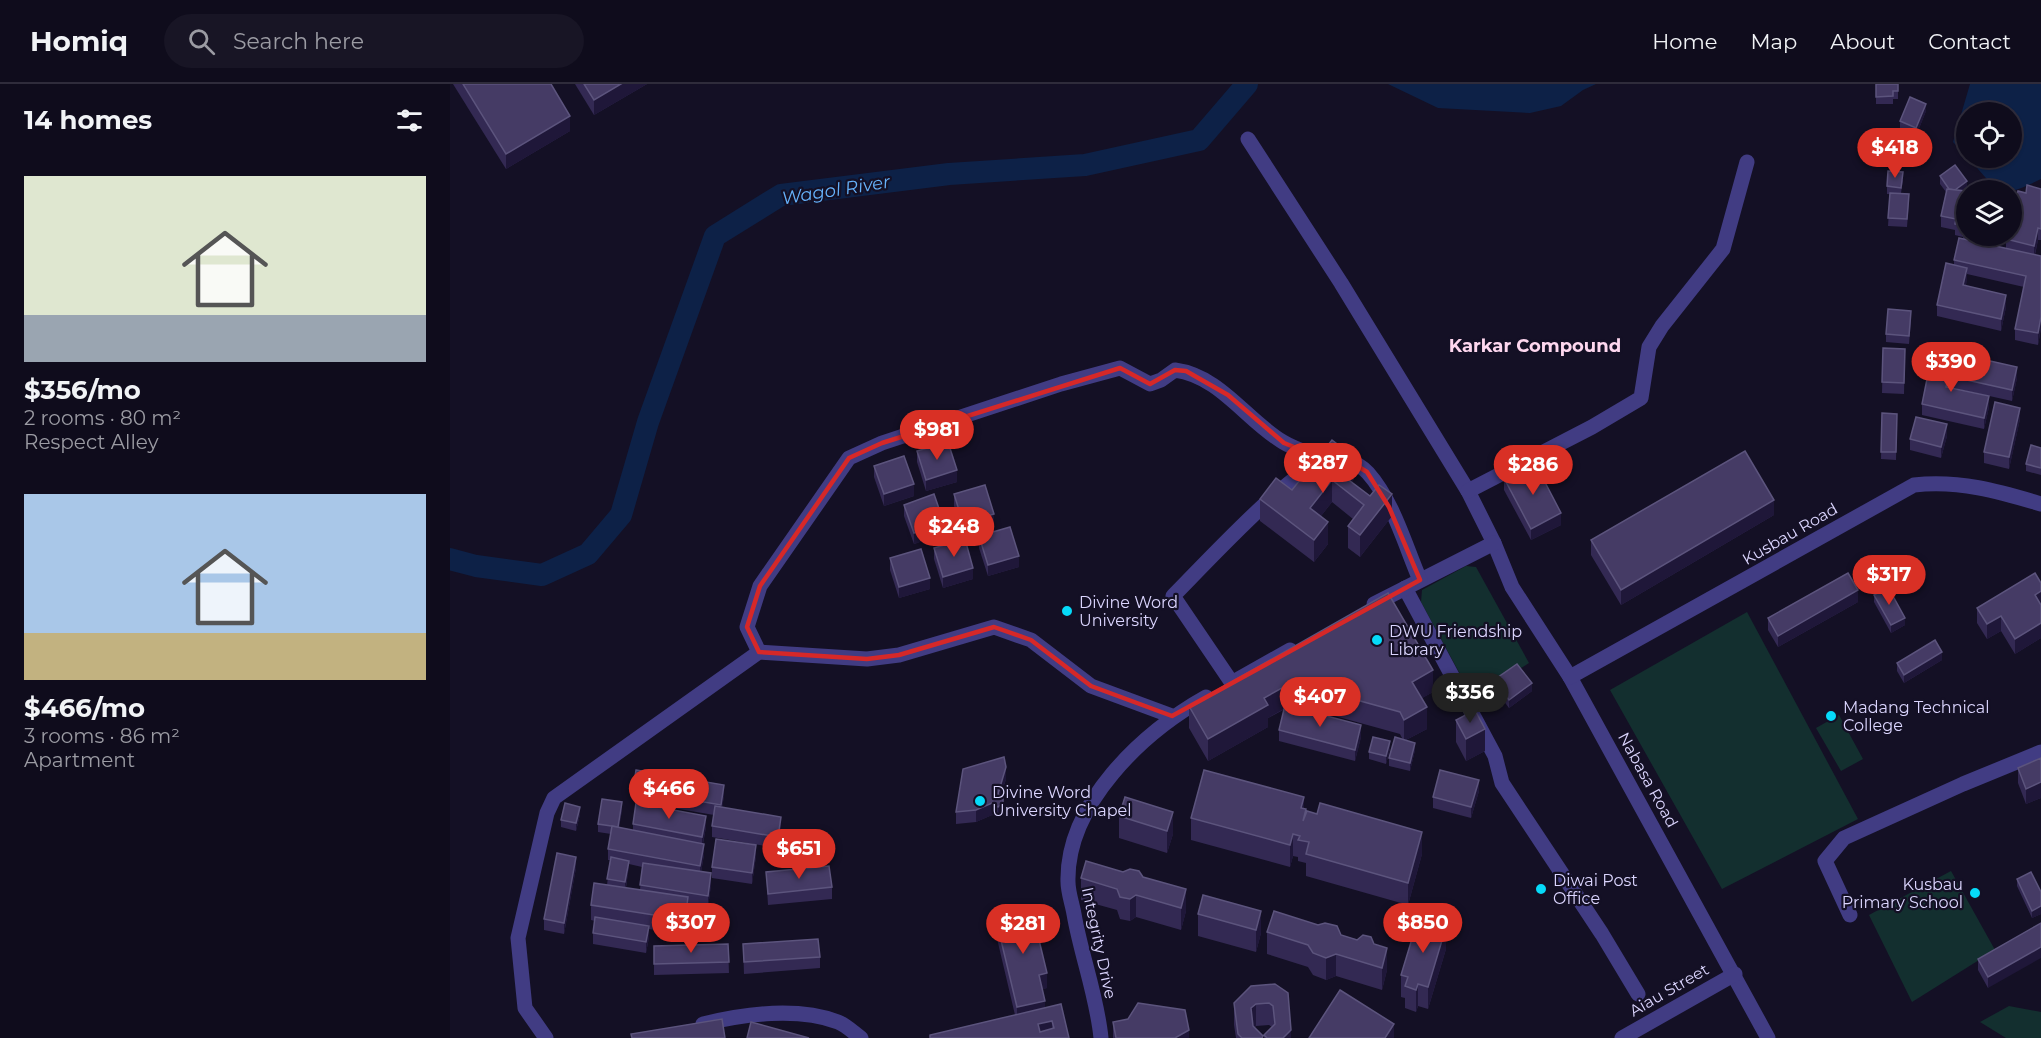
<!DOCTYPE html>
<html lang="en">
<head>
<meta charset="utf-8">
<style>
  :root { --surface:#0f0c1c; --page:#181525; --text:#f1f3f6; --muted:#9b9ba3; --line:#2f2c3b; --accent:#d93025 }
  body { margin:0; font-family:Montserrat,sans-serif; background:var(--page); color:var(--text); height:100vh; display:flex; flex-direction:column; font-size:22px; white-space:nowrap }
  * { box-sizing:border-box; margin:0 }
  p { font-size:20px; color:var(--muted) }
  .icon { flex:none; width:33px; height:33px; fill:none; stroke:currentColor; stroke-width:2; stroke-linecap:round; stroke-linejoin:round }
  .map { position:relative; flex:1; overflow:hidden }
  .side { display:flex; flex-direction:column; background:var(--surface); width:450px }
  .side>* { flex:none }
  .buttons { position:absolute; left:1506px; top:18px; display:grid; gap:12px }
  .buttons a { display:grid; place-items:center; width:66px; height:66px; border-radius:50%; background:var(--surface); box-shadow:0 2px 4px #0004,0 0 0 2px var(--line); font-size:30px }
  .price { position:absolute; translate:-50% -51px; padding:0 14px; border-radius:21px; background:var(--accent); color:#fff; font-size:20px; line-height:39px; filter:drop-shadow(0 2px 3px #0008) }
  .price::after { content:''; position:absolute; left:50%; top:36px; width:18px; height:14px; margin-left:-9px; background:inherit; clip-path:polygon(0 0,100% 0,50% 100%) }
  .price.current { background:#222; color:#fff }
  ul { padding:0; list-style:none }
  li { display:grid; align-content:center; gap:12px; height:318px; padding:0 24px }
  li span { display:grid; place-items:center; height:186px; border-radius:0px; color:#555 }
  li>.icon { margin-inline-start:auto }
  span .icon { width:108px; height:108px; fill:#fffc; stroke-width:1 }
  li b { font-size:26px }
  h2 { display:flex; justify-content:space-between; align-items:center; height:72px; padding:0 24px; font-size:26px }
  header { display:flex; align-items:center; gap:36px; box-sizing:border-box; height:84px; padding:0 30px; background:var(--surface); border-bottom:2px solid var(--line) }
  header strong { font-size:28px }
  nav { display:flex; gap:33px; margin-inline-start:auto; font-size:21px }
  .search { width:420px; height:54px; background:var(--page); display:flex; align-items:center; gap:15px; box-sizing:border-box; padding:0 21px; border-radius:33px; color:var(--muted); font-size:22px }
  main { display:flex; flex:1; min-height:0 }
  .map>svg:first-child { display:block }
  .green { fill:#132f2f }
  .water { fill:#0d2147 }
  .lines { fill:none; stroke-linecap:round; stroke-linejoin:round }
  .river { stroke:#0d2147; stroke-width:22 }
  .minor { stroke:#413c83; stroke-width:15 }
  .wall { fill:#332953; fill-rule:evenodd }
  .shaded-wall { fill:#1f1739 }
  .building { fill:#453b65; stroke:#5c547d; stroke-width:1.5; fill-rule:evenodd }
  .marked { fill:none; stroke:#d62828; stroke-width:4.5; stroke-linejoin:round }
  .poi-dot { fill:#06daf9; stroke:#141025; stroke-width:2 }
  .labels { text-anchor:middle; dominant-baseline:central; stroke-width:4.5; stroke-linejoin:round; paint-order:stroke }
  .street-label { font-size:16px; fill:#dbd5fe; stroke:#141025 }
  .poi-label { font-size:16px; fill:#dbd5fe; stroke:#141025; text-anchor:start }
  .water-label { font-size:18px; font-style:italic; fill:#66b2fb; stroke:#141025 }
  .neighbourhood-label { font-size:18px; font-weight:bold; fill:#fed7ef; stroke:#141025 }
</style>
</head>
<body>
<header>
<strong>Homiq</strong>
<div class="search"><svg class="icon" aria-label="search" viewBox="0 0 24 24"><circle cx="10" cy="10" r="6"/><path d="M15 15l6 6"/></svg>Search here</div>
<nav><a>Home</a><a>Map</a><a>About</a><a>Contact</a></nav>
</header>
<main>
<section class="side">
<h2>14 homes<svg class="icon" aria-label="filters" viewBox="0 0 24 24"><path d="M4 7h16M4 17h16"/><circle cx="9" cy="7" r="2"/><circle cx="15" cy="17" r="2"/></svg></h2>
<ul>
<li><span style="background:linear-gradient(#dfe7d0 75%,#9aa5b1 0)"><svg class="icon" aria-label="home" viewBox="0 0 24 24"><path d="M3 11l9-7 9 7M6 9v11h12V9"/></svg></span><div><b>$356/mo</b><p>2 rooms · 80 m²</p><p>Respect Alley</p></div></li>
<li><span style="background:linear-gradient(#a9c7e8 75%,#c2b280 0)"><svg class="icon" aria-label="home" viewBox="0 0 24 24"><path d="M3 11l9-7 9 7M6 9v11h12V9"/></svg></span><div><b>$466/mo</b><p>3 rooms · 86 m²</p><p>Apartment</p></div></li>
</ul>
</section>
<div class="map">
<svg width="1591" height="954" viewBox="0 0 1591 954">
  <rect width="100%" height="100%" fill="#141025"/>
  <g class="green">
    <path d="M1016 482 1026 483 1079 579 1023 614 971 518 972 506Z"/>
    <path d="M1297 528 1408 735 1272 805 1160 606Z"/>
    <path d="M1389 631 1413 675 1391 687 1366 644Z"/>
    <path d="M1501 787 1545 866 1462 918 1419 831Z"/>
    <path d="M1559 922 1591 928V954H1556L1530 938Z"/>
  </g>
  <g class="water">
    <path d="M938 0H1146L1133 6 1111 22 1080 29 988 24Z"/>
    <path d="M1520 0H1591V95C1547 117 1550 108 1518 74H1562V28H1516V72L1503 58Z"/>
  </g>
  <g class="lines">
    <path class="river" d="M0 475 26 482 92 491 138 470 171 431 198 338 265 152 331 111 499 90 635 81 749 56 797 0"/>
    <g class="minor">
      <path d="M798 55 891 199 1018 407 1044 459 1062 503 1120 593 1318 954"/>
      <path d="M1018 407 1142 343 1191 314 1199 263 1212 242 1273 165 1297 78"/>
      <path d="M955 504 1045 672 1052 699 1152 850 1188 910"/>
      <path d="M924 520 1044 459"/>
      <path d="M309 568 297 543 310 502 399 374 432 359 611 300 670 284 700 300 711 296 725 286C770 292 796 336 833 358 846 366 862 370 876 376"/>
      <path d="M1120 593 1464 401C1509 396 1548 407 1591 420"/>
      <path d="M785 597 840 566"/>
      <path d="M782 599 723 512C752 483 843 384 876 376 891 372 908 378 918 389 943 417 955 461 970 496"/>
      <path d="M1400 831 1375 777 1394 754 1513 700 1591 668"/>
      <path d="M253 940C294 930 348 923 388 938 396 941 404 949 411 954"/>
      <path d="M96 954 75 924 68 854 97 729 104 714 309 568 417 575 449 571 544 543 581 556 641 602 722 632"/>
      <path d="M651 954C647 912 631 871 624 830 622 819 618 808 618 798 616 720 693 648 756 613"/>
      <path d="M1172 954 1285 890"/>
    </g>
  </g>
  <g class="wall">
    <path d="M3 0H101L120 47 56 85Z"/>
    <path d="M125 0H197L144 31Z"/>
    <path d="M1426 0H1448V15H1443V20H1426Z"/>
    <path d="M1476 27 1466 52 1450 45V37Z"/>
    <path d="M1490 92 1517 105 1514 107 1516 152H1540L1538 160 1556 164V155L1562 152V117L1565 118 1576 109 1591 105V156H1588L1585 171 1591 172V244L1588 261 1565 256V245L1574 203 1517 190 1516 202 1556 223 1551 247 1487 232V221L1504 181V176L1513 155V153L1505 151V146L1491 143V132L1496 108 1490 100Z"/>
    <path d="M1453 96 1451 109 1459 117 1457 143 1438 142 1440 110H1437V102Z"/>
    <path d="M1461 235 1459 260 1436 258V250Z"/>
    <path d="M1433 264 1455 265 1454 310 1432 309Z"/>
    <path d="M1501 291 1499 303 1539 323 1534 345 1472 331V320Z"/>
    <path d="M1503 293 1567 294 1562 317 1503 304Z"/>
    <path d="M1432 329 1447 330 1446 376 1431 375Z"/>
    <path d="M1570 335 1559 385 1534 379V368Z"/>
    <path d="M1497 352 1491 374 1460 366V355Z"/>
    <path d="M882 356 904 395 902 398 942 432 910 473 898 464V442L903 435 882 418 871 432 878 460 864 478 810 437V415L842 406Z"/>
    <path d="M1591 364V391L1576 387V380Z"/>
    <path d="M467 367 507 398 476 407 467 378Z"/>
    <path d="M424 382 464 412 434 422 424 393Z"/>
    <path d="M1054 394 1111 441 1081 456 1054 406Z"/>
    <path d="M504 410 544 441 513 450 504 422Z"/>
    <path d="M454 421 494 450 464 460 454 432Z"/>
    <path d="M1324 431 1171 521 1141 471V456Z"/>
    <path d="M529 452 569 483 538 492 529 464Z"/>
    <path d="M484 464 523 495 493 504 484 475Z"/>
    <path d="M440 474 480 505 449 514 440 486Z"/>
    <path d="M1591 499V554L1565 570 1551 547 1537 555 1527 539V524Z"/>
    <path d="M938 509 983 608 972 614 977 645 956 656 965 666 960 687 939 682V674L953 656 950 650 856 624 852 626 911 653 905 677 829 657V646L835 625 818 634V643L758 677 739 644V622Z"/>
    <path d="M1424 511 1455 541 1441 549 1424 518Z"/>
    <path d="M1408 518 1328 563 1318 546V534Z"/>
    <path d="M1492 576 1454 599 1447 587V579Z"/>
    <path d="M1044 596 1082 607 1059 624 1044 604Z"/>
    <path d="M1006 636 1035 667 1016 677 1006 658Z"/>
    <path d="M940 665 936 680 919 675V668Z"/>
    <path d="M1591 674V714L1576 720 1568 699V684Z"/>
    <path d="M556 695 551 712 553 713V730L548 734 542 731 526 738 506 740V728Z"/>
    <path d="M183 706 274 712 272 723 331 745 328 764 262 753V742L264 731 183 717Z"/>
    <path d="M1029 707 1021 734 983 724V713Z"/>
    <path d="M675 713 723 750 717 769 669 754V732Z"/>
    <path d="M854 725 856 729 972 770 958 821 856 792V779L848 777V773L843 772 840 783 741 756V734Z"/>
    <path d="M172 726 169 743 183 746V740L256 743 253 760 254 771 251 788 261 801 258 823 238 820V828L235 851 199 845V853L196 869 143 860V849L145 837 141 836V821L157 801 160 776H158V765L161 750 148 748V740ZM179 780 192 783 190 806 176 804Z"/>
    <path d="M130 730 126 747 111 743V736Z"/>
    <path d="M306 772 302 800 262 794V783Z"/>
    <path d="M126 784 114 850 94 846V835Z"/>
    <path d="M316 788 382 803V815L318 821Z"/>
    <path d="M693 793 736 827 731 846 686 833 680 837 670 835 667 826 631 816V794Z"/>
    <path d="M1567 795 1591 808V830L1582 834 1567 802Z"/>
    <path d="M753 811 811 849 806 868 748 852V830Z"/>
    <path d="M545 831 597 904 592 905 595 924 619 954H480V951L565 931 545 846Z"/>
    <path d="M1591 839 1538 904 1528 886V875Z"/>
    <path d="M817 848 891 851 924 860 937 886 932 906 886 892 876 896 863 891 858 883 817 870Z"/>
    <path d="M278 860 279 889 204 891V862Z"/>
    <path d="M293 860 370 873V884L294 890Z"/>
    <path d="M996 865 978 925 968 922 966 928 955 924V914L951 913V891Z"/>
    <path d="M825 900 841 954H814V951L822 943 819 941 806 942 804 944 813 954H786L784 941V919Z"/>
    <path d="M663 938 739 954H663Z"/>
  </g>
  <g class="shaded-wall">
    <path d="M171 0H197L144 31V16Z"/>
    <path d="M1476 20V27L1466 52V44Z"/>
    <path d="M120 32V47L56 85V70Z"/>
    <path d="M1517 97V105L1502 116V108Z"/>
    <path d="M1588 144V156L1584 173V162Z"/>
    <path d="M1538 152H1540L1537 166V155Z"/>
    <path d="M1517 184V195L1513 213V201Z"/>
    <path d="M1556 211V223L1551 247V235Z"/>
    <path d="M1591 233V244L1588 261V249Z"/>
    <path d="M1501 280V291L1496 314V303Z"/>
    <path d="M1567 283V294L1562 317V306Z"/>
    <path d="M1539 312V323L1534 345V334Z"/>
    <path d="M1570 324V335L1559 385V373Z"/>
    <path d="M1497 340V352L1491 374V363Z"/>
    <path d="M904 373V395L895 407 891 390Z"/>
    <path d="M507 386V398L476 407V396Z"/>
    <path d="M882 396V418L860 446V424Z"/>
    <path d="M464 400V412L434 422V410Z"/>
    <path d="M942 410V432L910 473V451Z"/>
    <path d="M1324 416V431L1171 521V506Z"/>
    <path d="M1111 429V441L1081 456V445Z"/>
    <path d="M544 430V441L513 450V439Z"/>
    <path d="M878 438V460L864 478V456Z"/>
    <path d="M494 439V450L464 460V449Z"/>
    <path d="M569 472V483L538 492V481Z"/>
    <path d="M523 484V495L493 504V493Z"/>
    <path d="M480 494V505L449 514V503Z"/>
    <path d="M1408 506V518L1328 563V552Z"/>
    <path d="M1591 507V522L1585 511Z"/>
    <path d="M1551 532V547L1537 555V540Z"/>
    <path d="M1455 534V541L1441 549V541Z"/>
    <path d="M1591 539V554L1565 570V555Z"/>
    <path d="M1492 568V576L1454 599V591Z"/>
    <path d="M983 586V608L962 620V598Z"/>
    <path d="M1082 599V607L1059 624V616Z"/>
    <path d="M839 600V622L818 634V643L758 677V655L814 614Z"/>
    <path d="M856 602V624L844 631V609Z"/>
    <path d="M977 623V645L954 657V636Z"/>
    <path d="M911 641V653L905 677V666Z"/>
    <path d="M1035 645V667L1016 677V655Z"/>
    <path d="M940 657V665L936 680V672Z"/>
    <path d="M965 659V666L960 687V679Z"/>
    <path d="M556 683V695L548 721V710Z"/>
    <path d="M1029 696V707L1021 734V723Z"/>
    <path d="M1591 698V714L1576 720V705Z"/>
    <path d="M274 701V712L271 732V721Z"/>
    <path d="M854 713V733L856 725V747L851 724Z"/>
    <path d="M172 718V726L168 751V744Z"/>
    <path d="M553 718V730L548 734V723Z"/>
    <path d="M542 719V731L526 738V726Z"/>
    <path d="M130 723V730L126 747V739Z"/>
    <path d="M723 728V750L717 769V747Z"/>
    <path d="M256 732V743L252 764V753Z"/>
    <path d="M331 733V745L328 764V753Z"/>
    <path d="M972 748V770L958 821V799Z"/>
    <path d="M843 750V772L840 783V761Z"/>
    <path d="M254 760V771L250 794V782Z"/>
    <path d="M306 761V772L302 800V789Z"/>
    <path d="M126 773V784L114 850V839Z"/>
    <path d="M179 777V784L175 806V798Z"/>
    <path d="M261 789V801L258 823V812Z"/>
    <path d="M736 805V827L731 846V824Z"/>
    <path d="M686 811V833L680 837V815Z"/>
    <path d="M238 813V828L235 851V836Z"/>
    <path d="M1591 822V830L1582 834V827Z"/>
    <path d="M811 827V849L806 868V846Z"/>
    <path d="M199 842V853L196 869V858Z"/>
    <path d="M996 843V865L978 925V903Z"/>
    <path d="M1591 863V874L1538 904V893Z"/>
    <path d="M937 864V886L932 906V884Z"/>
    <path d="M886 870V892L876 896V874Z"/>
    <path d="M597 889V904L589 906V891Z"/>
    <path d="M968 900V922L966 928V906Z"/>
    <path d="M595 917V932L567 938V923Z"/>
    <path d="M806 920V942L801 946V924Z"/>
    <path d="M602 937V952L588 954V940Z"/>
    <path d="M944 940V954H935Z"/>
    <path d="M739 946V954H725Z"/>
    <path d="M841 946V954H833Z"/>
  </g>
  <g class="building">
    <path d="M13 0H101L120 32 56 70Z"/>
    <path d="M134 0H171L144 16Z"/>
    <path d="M1426 0H1448V7H1443V12L1426 13Z"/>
    <path d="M1460 13 1476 20 1466 44 1450 37Z"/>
    <path d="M1505 81 1517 97 1505 106 1499 105 1490 92Z"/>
    <path d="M1438 87 1453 88 1451 104 1437 102Z"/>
    <path d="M1577 101 1591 105V145L1588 144 1584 162 1556 155 1557 152H1562V117L1565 118 1568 107 1576 109Z"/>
    <path d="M1497 105 1516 107V151H1513L1515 142 1505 140 1506 135 1491 132Z"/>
    <path d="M1440 109 1459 110 1457 135 1438 134Z"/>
    <path d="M1518 152H1538L1537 155Z"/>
    <path d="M1509 154 1591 172V233L1588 249 1565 245 1576 192 1504 176Z"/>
    <path d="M1496 179 1517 184 1513 201 1556 211 1551 235 1487 221Z"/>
    <path d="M1438 225 1461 227 1459 252 1436 250Z"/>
    <path d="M1433 264 1455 265 1454 299 1432 298Z"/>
    <path d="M1509 270 1567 283 1562 306 1503 293Z"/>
    <path d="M1481 275 1501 280 1496 303 1539 312 1534 334 1472 320Z"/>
    <path d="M1545 318 1570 324 1559 373 1534 368Z"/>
    <path d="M1432 329 1447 330 1446 368H1431Z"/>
    <path d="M1466 333 1497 340 1491 363 1460 355Z"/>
    <path d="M882 356 904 373 891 390 920 412 929 401 942 410 910 451 898 442 914 421 882 396 860 424 878 438 864 456 810 415 826 394 842 406Z"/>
    <path d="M498 358 507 386 476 396 467 367Z"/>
    <path d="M1581 361 1591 364V384L1576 380Z"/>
    <path d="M1295 367 1324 416 1171 506 1141 456Z"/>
    <path d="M454 372 464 400 434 410 424 382Z"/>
    <path d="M1085 379 1111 429 1081 445 1054 394Z"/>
    <path d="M535 401 544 430 513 439 504 410Z"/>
    <path d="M484 410 494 439 464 449 454 421Z"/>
    <path d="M560 443 569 472 538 481 529 452Z"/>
    <path d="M515 455 523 484 493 493 484 464Z"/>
    <path d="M471 465 480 494 449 503 440 474Z"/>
    <path d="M1398 489 1408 506 1328 552 1318 534Z"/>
    <path d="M1585 489 1591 499V507L1585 511 1591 521V539L1565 555 1551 532 1537 540 1527 524Z"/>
    <path d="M1438 503 1455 534 1441 541 1424 511Z"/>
    <path d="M938 509 983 586 962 598 977 623 954 636 950 628 856 602 844 609 839 600 814 614 818 621 758 655 739 622Z"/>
    <path d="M1485 556 1492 568 1454 591 1447 579Z"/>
    <path d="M1067 580 1082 599 1059 616 1044 596Z"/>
    <path d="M835 621 911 641 905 666 829 646Z"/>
    <path d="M1025 626 1035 645 1016 655 1006 636Z"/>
    <path d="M923 653 940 657 936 672 919 668Z"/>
    <path d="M945 653 965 659 960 679 939 674Z"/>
    <path d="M554 673 556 683 548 710 553 713V718L548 723 542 719 526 726 506 728 513 685Z"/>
    <path d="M1591 674V698L1576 705 1568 684Z"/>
    <path d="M186 686 274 701 271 721 183 706Z"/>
    <path d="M754 686 854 713 851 724 856 725 853 737 857 727 867 730 870 719 972 748 958 799 856 770 859 758 848 756 850 752 843 750 840 761 741 734Z"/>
    <path d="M990 686 1029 696 1021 723 983 713Z"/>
    <path d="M675 713 723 728 717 747 669 732Z"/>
    <path d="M152 715 172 718 168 743 148 740Z"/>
    <path d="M115 719 130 723 126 739 111 736Z"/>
    <path d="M186 719 256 732 252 753 183 740Z"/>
    <path d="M265 722 331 733 328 753 262 742Z"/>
    <path d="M162 742 254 760 250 782 158 765Z"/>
    <path d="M266 755 306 761 302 789 262 783Z"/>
    <path d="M107 769 126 773 114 839 94 835Z"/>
    <path d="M161 773 179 777 175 798 157 795Z"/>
    <path d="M636 777 673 788 680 785 689 787 693 793 736 805 731 824 686 811 680 815 670 813 667 805 631 794Z"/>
    <path d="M193 779 261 789 258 812 190 801Z"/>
    <path d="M379 782 382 803 318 810 316 788Z"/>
    <path d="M1581 788 1591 808V822L1582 827 1567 795Z"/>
    <path d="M144 799 238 813 235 836 141 821Z"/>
    <path d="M753 811 811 827 806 846 748 830Z"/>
    <path d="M581 823 597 889 589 891 595 917 567 923 545 831Z"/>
    <path d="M824 827 868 841 875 839 887 842 891 851 907 856 913 851 921 853 924 860 937 864 932 884 886 870 876 874 863 869 858 861 817 848Z"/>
    <path d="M145 833 199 842 196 858 143 849Z"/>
    <path d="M968 835 996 843 978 903 968 900 966 906 955 902 958 893 951 891Z"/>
    <path d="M1591 839V863L1538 893 1528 875Z"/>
    <path d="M368 855 370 873 294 878 293 860Z"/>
    <path d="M278 860 279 878 204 880V862Z"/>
    <path d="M825 900 838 909 841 946 833 954H817L814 951 825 940 823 922 819 919 806 920 801 924 803 942 813 952 812 954H792L788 950 784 919 801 902Z"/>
    <path d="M890 906 944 940 935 954H859Z"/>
    <path d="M688 919 735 926 739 946 725 954H666L663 938 678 935Z"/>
    <path d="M611 920 619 954H480V951ZM602 937 604 944 590 948 588 940Z"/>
    <path d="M272 935 275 954H182L181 950Z"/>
    <path d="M301 938 359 954H297Z"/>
  </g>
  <path class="marked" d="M670 284 700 300 725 286 736 287 778 311 834 359 876 376 896 375 917 388 939 423 970 496 722 632 641 602 581 556 544 543 449 571 417 575 309 568 297 543 310 502 399 374 432 359Z"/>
  <g class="poi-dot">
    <circle cx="617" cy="527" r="6"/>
    <circle cx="927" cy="556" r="6"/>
    <circle cx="1381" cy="632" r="6"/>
    <circle cx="530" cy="717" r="6"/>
    <circle cx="1091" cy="805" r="6"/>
    <circle cx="1525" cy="809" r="6"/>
  </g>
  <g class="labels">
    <g class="street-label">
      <text transform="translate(1340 450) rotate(-30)">Kusbau Road</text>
      <text transform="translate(1198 696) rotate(61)">Nabasa Road</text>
      <text transform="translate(649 859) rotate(78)">Integrity Drive</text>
      <text transform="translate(1219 906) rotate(-30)">Aiau Street</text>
    </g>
    <g class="poi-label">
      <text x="629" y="518">Divine Word<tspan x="629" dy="18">University</tspan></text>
      <text x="939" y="547">DWU Friendship<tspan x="939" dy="18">Library</tspan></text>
      <text x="1393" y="623">Madang Technical<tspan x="1393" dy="18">College</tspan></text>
      <text x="542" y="708">Divine Word<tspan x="542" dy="18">University Chapel</tspan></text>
      <text x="1103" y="796">Diwai Post<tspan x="1103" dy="18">Office</tspan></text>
      <text x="1513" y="800" text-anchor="end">Kusbau<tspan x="1513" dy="18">Primary School</tspan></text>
    </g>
    <g class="water-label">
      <text transform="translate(386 106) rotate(-9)">Wagol River</text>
    </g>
    <g class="neighbourhood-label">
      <text x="1085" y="262">Karkar Compound</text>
    </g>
  </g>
</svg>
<div class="buttons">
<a><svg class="icon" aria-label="locate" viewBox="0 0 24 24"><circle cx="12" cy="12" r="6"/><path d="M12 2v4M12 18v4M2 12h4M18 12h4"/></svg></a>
<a><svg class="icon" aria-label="layers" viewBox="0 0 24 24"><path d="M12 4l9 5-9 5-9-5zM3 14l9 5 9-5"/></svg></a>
</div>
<b class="price" style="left:1445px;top:95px">$418</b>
<b class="price" style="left:1501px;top:309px">$390</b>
<b class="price" style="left:487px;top:377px">$981</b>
<b class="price" style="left:873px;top:410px">$287</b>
<b class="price" style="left:1083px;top:412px">$286</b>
<b class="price" style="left:504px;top:474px">$248</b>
<b class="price" style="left:1439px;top:522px">$317</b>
<b class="price current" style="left:1020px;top:640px">$356</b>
<b class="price" style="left:870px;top:644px">$407</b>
<b class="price" style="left:219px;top:736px">$466</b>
<b class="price" style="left:349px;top:796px">$651</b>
<b class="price" style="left:241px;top:870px">$307</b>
<b class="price" style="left:973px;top:870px">$850</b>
<b class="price" style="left:573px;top:871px">$281</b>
</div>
</main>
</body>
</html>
